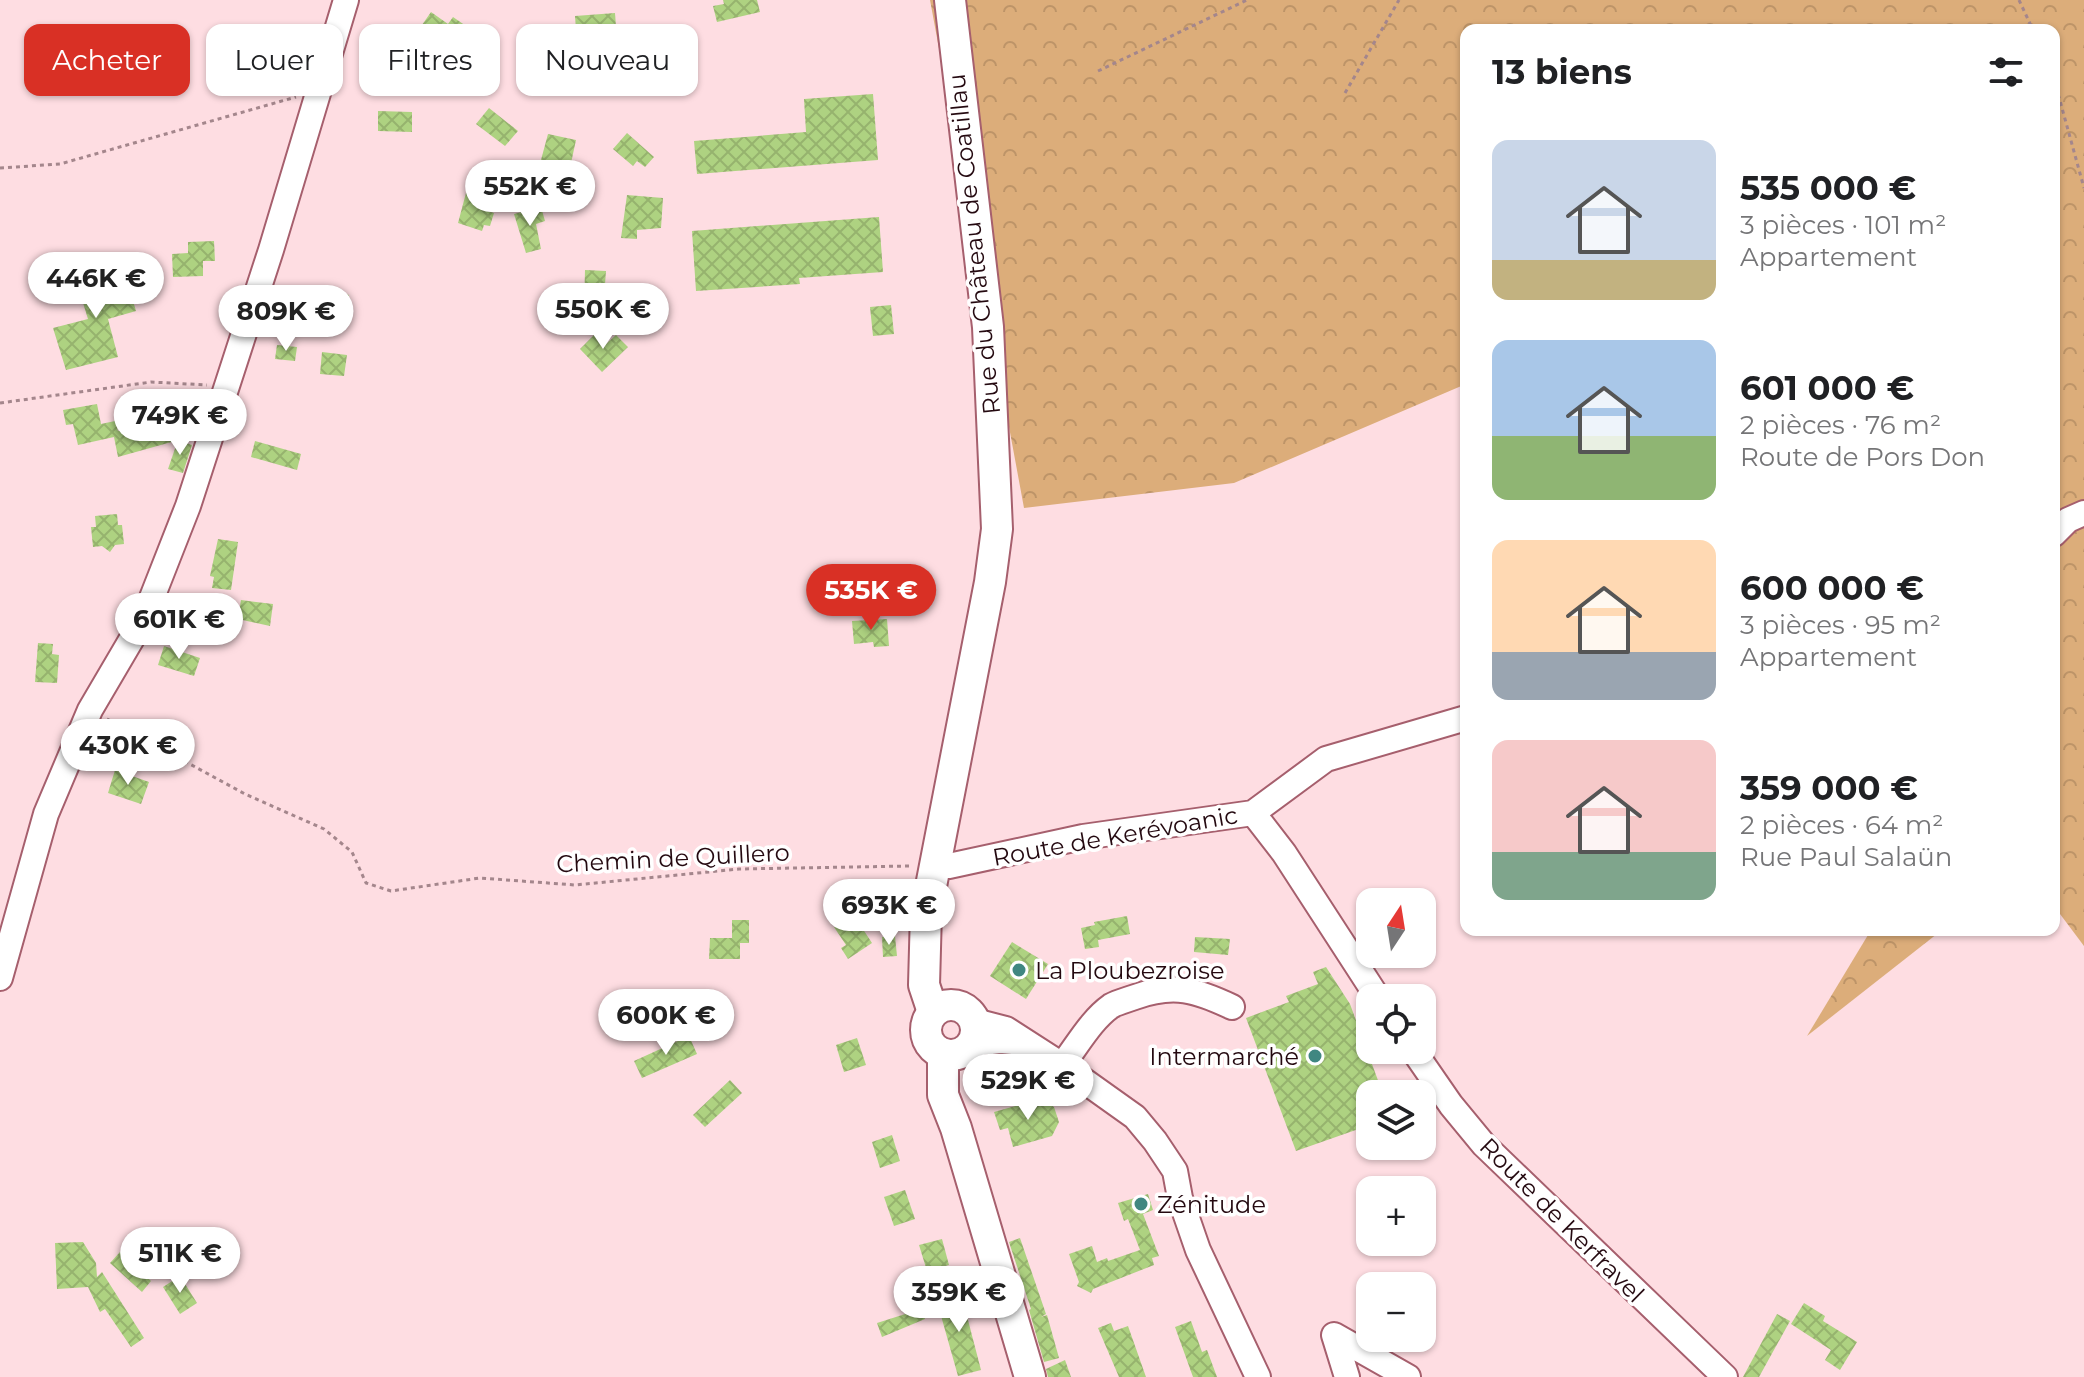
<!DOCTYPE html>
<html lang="fr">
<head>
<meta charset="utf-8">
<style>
  :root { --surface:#fff; --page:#f6f6f6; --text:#202124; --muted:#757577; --accent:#d93025 }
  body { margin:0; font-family:Montserrat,sans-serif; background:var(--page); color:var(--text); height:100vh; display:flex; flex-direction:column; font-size:30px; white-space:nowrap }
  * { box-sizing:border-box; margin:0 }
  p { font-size:26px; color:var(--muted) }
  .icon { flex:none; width:44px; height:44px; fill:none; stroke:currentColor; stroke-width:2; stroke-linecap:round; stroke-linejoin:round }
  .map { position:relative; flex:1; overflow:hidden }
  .side { position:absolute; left:1460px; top:24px; width:600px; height:912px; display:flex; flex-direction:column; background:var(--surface); border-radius:16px; box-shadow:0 2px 6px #0004 }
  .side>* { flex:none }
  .banner { position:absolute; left:24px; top:24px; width:760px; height:72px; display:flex; gap:16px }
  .needle { width:52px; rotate:12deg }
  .fabs { position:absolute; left:1356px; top:888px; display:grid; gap:16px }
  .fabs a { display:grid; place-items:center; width:80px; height:80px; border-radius:16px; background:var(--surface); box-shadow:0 2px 6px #0004; font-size:40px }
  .price { position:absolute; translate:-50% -68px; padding:0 18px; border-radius:28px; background:#fff; color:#222; font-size:26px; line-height:52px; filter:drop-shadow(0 2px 4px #0008) }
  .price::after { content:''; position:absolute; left:50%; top:48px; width:24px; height:18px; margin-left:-12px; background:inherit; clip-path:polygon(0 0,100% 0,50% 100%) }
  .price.selected { background:var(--accent); color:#fff }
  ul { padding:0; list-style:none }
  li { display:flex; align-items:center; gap:24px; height:200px; padding:0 32px }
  li span { display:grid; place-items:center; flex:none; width:224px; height:160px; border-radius:16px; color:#555 }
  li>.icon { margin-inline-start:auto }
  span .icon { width:96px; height:96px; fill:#fffc; stroke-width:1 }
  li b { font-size:34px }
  h2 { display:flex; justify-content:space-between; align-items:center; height:96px; padding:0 32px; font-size:34px }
  .tag { padding:0 28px; border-radius:16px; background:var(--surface); box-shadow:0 2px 6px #0004; font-size:28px; line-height:72px }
  .tag.selected { background:var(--accent); color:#fff }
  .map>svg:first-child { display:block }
  .forest { fill:url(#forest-crowns) }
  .building { fill:url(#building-cross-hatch) }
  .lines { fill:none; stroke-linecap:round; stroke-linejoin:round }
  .minor-casing { stroke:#a65f6d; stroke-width:28 }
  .major-casing { stroke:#a65f6d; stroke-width:34 }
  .path { stroke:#a4868c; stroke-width:3; stroke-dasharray:4 4; stroke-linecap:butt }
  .minor { stroke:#fff; stroke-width:24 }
  .major { stroke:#fff; stroke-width:30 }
  .poi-dot { fill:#408781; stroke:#fff; stroke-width:3 }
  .labels { text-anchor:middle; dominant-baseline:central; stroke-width:7; stroke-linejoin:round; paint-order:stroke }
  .street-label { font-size:24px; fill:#240910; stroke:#fff }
  .poi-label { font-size:24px; fill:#240910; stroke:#fff; text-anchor:start }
</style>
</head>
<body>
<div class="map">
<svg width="2084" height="1377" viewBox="0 0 2084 1377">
  <defs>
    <pattern id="forest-crowns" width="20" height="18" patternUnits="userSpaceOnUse" patternTransform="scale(2)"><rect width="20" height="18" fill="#dcad7a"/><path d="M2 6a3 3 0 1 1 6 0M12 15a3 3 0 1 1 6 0" fill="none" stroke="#bd9468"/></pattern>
    <pattern id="building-cross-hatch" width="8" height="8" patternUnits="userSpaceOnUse" patternTransform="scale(2)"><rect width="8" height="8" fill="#aed281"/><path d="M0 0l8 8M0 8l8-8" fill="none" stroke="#96b36e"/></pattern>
  </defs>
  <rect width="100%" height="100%" fill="#fedde2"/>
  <g class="forest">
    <path d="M930 0H2084V946L2054 906V30H1466V384L1234 483 1024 508Z"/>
    <path d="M1871 930H1942L1807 1036Z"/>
  </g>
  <g class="building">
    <path d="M723 0H757L760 12 717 22 713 6 724 4Z"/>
    <path d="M431 12 448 24 453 17 469 28 460 42 455 39 446 52 436 45 434 48 415 35Z"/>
    <path d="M615 13 617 40 577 43 575 16Z"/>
    <path d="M873 94 878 160 697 174 694 141 806 132 804 99Z"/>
    <path d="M489 108 518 131 505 146 476 124Z"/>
    <path d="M378 111 412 112V132L378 131Z"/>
    <path d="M627 133 654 157 645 167 637 161 633 166 613 149Z"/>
    <path d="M548 134 576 140 568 177 538 171Z"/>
    <path d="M466 193 482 197 479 208 494 213 490 226 484 225 482 231 458 223Z"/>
    <path d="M627 195 663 198 661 228 637 230V239L621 238Z"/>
    <path d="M541 207 545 221 536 224 541 249 526 253 514 214Z"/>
    <path d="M879 217 883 272 799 278 800 284 696 291 692 231Z"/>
    <path d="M214 241 215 261H203V276L173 277 172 254 188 253V242Z"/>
    <path d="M122 263 136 311 108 319 118 357 66 370 53 328 88 319 80 293 99 287 94 271Z"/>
    <path d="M585 270 606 271 603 311 584 309Z"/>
    <path d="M330 290 349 295 342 322 323 318Z"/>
    <path d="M891 305 894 334 873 336 870 307Z"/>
    <path d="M596 333 606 344 616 335 628 347 602 372 580 349Z"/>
    <path d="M277 345 297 347 295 361 275 359Z"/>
    <path d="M322 352 347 355 344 376 320 374Z"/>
    <path d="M165 390 175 441 118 457 114 437 78 445 73 424 66 425 63 410 97 404 101 424 115 421 118 431 153 424 147 394Z"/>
    <path d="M178 440 192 445 183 473 168 469Z"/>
    <path d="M255 441 301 454 297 470 251 457Z"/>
    <path d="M117 514 118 525H122L124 544 115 545 110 552 102 546 93 547 91 527H96L95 516Z"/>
    <path d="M218 539 238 542 231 590 212 588 214 577 210 576Z"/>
    <path d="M241 600 273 604 270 626 238 619Z"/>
    <path d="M887 619 889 646 874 647 873 642 854 644 852 621Z"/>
    <path d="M38 643 53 644 52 654 59 655 57 683 35 682Z"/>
    <path d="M164 646 200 658 194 676 158 665Z"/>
    <path d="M115 770 149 782 141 804 108 793Z"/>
    <path d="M853 914 872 943 848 959 841 948 846 945 834 927Z"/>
    <path d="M1127 916 1130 934 1098 940 1099 947 1085 949 1081 928 1095 925 1094 922Z"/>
    <path d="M732 920H749V943H740V959H709L710 938H732Z"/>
    <path d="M895 936 897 956 883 957 882 937Z"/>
    <path d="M1195 937 1230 939 1228 955 1194 952Z"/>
    <path d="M1012 942 1048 964 1026 999 990 976Z"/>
    <path d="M1326 967 1350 1004 1383 1094H1370V1125L1296 1151 1246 1018 1289 1002 1286 996 1318 984 1313 972Z"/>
    <path d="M689 1036 697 1054 642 1078 634 1061Z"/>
    <path d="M857 1038 866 1065 844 1072 836 1045Z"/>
    <path d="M730 1080 742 1093 705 1127 693 1115Z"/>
    <path d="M1041 1099 1054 1107 1059 1122 1052 1136 1013 1147 1008 1128 1000 1130 994 1112Z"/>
    <path d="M892 1135 900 1161 880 1168 872 1142Z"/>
    <path d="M905 1190 915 1219 894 1226 884 1197Z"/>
    <path d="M1148 1194 1153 1210 1143 1214 1159 1256 1152 1258 1154 1265 1093 1289 1091 1293 1077 1286 1079 1282 1069 1254 1092 1246 1097 1262 1107 1258 1108 1261 1140 1250 1128 1219 1124 1221 1118 1203Z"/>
    <path d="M1020 1238 1046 1314 1041 1317 1047 1315 1059 1358 1044 1362 1029 1310 1031 1309 1009 1242Z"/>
    <path d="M942 1239 949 1265 927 1271 919 1245Z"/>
    <path d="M83 1242 96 1263 97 1277 102 1272 144 1338 131 1347 105 1309 100 1312 88 1287 57 1289 55 1243Z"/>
    <path d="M120 1252 151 1281 142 1292 110 1263Z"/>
    <path d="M180 1276 197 1303 180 1314 163 1287Z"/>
    <path d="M957 1292 958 1298 962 1297 981 1370 958 1376 936 1298Z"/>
    <path d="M1804 1303 1825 1316 1823 1321 1857 1342 1840 1370 1825 1360 1831 1350 1791 1324Z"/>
    <path d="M921 1309 925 1319 882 1337 877 1323Z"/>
    <path d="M1777 1314 1790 1321 1759 1377H1743Z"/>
    <path d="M1191 1321 1202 1352 1207 1350 1217 1377H1193L1175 1327Z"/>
    <path d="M1111 1323 1114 1331 1128 1326 1146 1377H1119L1098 1328Z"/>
    <path d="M1065 1360 1071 1377H1048L1046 1369Z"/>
  </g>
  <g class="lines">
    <defs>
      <g id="minor">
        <path d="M2054 534 2068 520 2084 513"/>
        <path d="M1253 813 1284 853 1378 998"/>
        <path d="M934 866H949L1083 837 1253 813 1326 759 1466 718"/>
        <path d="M0 978 46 814 90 710 144 618 188 506 271 250 346 0"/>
        <path d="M975 1021 1006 1029 1062 1065 1135 1117 1155 1141 1175 1171 1180 1198 1198 1250 1258 1377"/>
        <path d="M973 1044 1000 1041 1024 1043"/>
        <path d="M1413 1050 1451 1105 1484 1145 1725 1377"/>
        <path d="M1062 1065C1077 1046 1091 1020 1111 1006 1118 1002 1127 1000 1135 997 1174 983 1196 990 1232 1007"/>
        <path d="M1347 1377 1334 1335 1408 1377"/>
      </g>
      <g id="major">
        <circle cx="951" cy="1030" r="25"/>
        <path d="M933 1012 924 985 926 912 990 582 997 529 988 327 950 0"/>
        <path d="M943 1054V1095L956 1128 1030 1377"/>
      </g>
    </defs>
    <use href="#minor" class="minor-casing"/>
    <use href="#major" class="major-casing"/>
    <g class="path">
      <path d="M2019 0 2033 30"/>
      <path d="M1098 71 1247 0"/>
      <path d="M2054 79 2084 188"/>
      <path d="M1345 93 1399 0"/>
      <path d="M0 168 60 164 296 97"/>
      <path d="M0 403 151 382 207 385"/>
      <path d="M107 719 245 794 324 829 352 852 366 883 391 891 480 878 575 885 739 869 910 866"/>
    </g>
    <use href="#minor" class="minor"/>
    <use href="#major" class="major"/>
  </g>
  <g class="poi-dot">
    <circle cx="1019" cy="970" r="8"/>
    <circle cx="1315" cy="1056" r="8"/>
    <circle cx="1141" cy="1204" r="8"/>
  </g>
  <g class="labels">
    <g class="street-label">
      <text transform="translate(974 244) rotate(-96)">Rue du Château de Coatillau</text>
      <text transform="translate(1115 836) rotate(-10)">Route de Kerévoanic</text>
      <text transform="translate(673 858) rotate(-3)">Chemin de Quillero</text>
      <text transform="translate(1562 1220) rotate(45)">Route de Kerfravel</text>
    </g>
    <g class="poi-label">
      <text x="1035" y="970">La Ploubezroise</text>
      <text x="1299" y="1056" text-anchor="end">Intermarché</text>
      <text x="1157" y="1204">Zénitude</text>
    </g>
  </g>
</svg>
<div class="fabs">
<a><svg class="needle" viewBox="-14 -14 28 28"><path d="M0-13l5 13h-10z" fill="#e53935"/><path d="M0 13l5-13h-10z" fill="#757577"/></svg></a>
<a><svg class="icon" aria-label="locate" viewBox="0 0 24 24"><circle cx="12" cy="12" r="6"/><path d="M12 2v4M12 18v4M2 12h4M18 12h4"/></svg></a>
<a><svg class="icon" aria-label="layers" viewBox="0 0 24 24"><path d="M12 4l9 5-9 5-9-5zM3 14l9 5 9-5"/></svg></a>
<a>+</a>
<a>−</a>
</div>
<b class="price" style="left:530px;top:228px">552K €</b>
<b class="price" style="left:96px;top:320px">446K €</b>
<b class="price" style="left:603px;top:351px">550K €</b>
<b class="price" style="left:286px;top:353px">809K €</b>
<b class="price" style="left:180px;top:457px">749K €</b>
<b class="price selected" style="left:871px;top:632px">535K €</b>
<b class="price" style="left:179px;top:661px">601K €</b>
<b class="price" style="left:128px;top:787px">430K €</b>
<b class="price" style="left:889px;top:947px">693K €</b>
<b class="price" style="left:666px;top:1057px">600K €</b>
<b class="price" style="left:1028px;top:1122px">529K €</b>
<b class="price" style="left:180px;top:1295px">511K €</b>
<b class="price" style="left:959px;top:1334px">359K €</b>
<div class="banner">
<a class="tag selected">Acheter</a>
<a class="tag">Louer</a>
<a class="tag">Filtres</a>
<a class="tag">Nouveau</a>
</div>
<section class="side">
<h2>13 biens<svg class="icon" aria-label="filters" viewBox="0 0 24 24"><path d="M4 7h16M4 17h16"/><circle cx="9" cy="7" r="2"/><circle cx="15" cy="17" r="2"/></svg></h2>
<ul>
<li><span style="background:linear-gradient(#c9d6e8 75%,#c2b280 0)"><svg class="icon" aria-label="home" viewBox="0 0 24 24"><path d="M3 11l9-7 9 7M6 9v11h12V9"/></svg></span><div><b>535 000 €</b><p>3 pièces · 101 m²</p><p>Appartement</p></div></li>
<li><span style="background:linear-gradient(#a9c7e8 60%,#8fb573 0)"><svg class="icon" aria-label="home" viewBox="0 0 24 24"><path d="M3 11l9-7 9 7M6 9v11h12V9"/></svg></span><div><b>601 000 €</b><p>2 pièces · 76 m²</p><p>Route de Pors Don</p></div></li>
<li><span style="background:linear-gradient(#ffd9b3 70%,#9aa5b1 0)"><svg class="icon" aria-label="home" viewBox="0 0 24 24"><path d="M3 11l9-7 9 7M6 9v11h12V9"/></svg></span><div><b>600 000 €</b><p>3 pièces · 95 m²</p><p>Appartement</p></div></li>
<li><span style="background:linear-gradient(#f6c9c9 70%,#7fa58c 0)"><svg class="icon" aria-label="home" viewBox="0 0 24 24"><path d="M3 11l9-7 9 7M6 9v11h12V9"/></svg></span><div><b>359 000 €</b><p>2 pièces · 64 m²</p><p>Rue Paul Salaün</p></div></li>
</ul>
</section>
</div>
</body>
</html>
